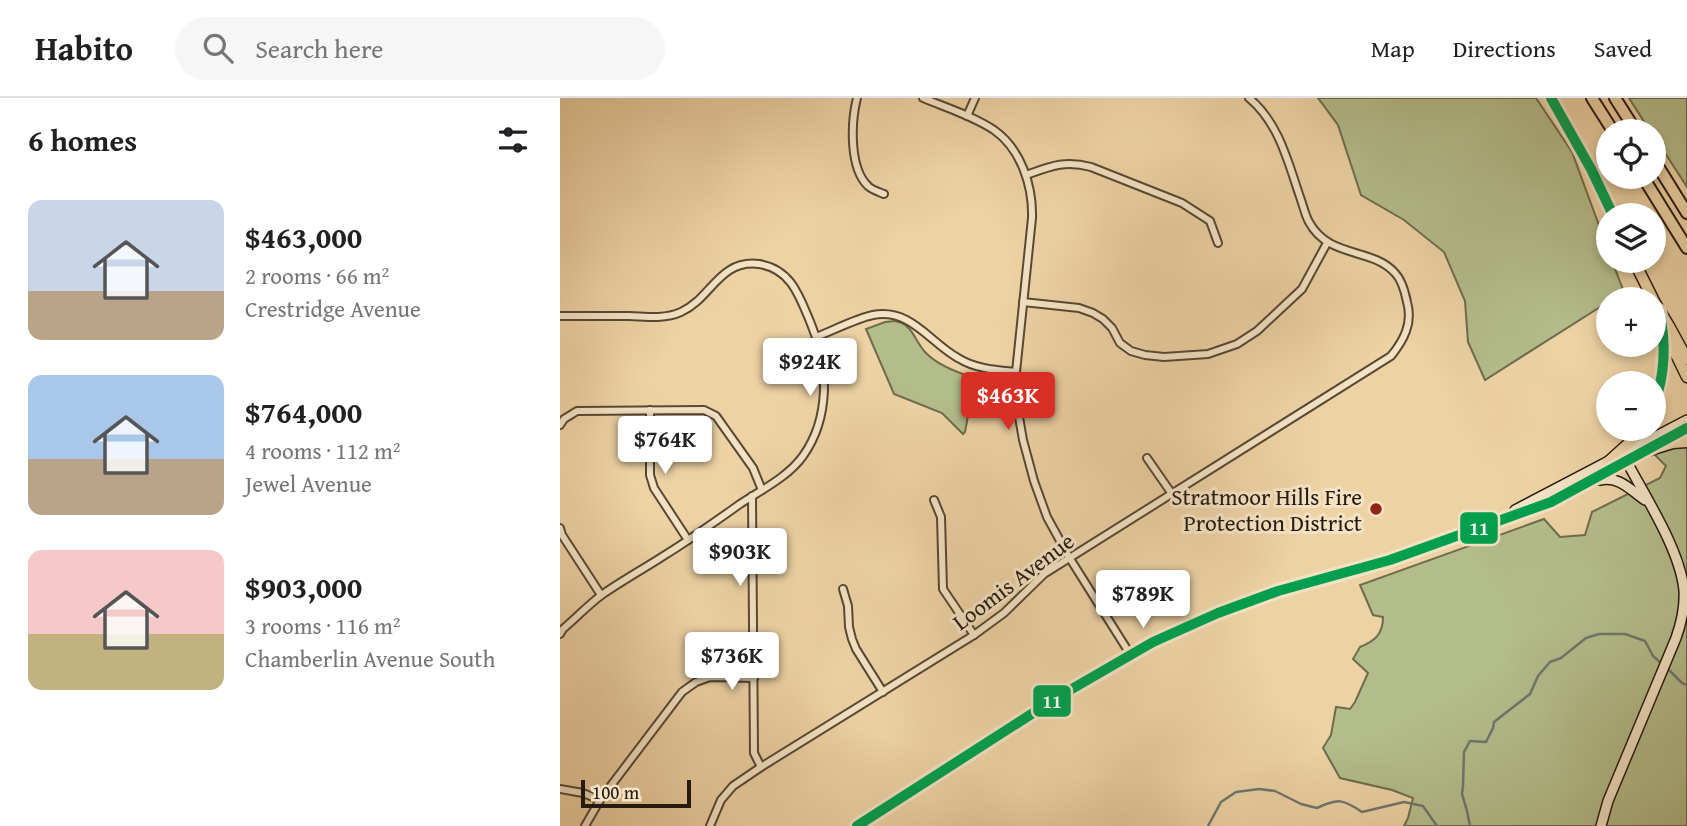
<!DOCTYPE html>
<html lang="en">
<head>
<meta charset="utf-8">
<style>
  :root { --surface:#fff; --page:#f6f6f6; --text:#202124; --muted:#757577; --line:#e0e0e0; --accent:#d93025 }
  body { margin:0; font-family:"Gentium Book Plus",serif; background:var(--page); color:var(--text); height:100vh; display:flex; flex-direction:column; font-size:26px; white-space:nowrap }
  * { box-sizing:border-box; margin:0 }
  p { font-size:23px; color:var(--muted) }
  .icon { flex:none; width:38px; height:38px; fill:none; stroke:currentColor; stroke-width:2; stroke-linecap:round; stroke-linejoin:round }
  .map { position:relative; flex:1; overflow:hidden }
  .panel { display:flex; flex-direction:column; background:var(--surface); width:560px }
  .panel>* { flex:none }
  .fabs { position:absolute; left:1036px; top:21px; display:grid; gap:14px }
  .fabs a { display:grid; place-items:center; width:70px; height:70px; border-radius:50%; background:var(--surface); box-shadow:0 4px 10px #0003; font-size:35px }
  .scale { position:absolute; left:21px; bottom:18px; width:110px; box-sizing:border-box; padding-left:7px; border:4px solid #271a0e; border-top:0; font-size:19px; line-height:24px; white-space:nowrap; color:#271a0e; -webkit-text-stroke:5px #f3e2c4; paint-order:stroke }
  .price { position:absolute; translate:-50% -60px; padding:0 16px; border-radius:7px; background:#fff; color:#222; font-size:23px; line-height:46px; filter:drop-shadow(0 2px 4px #0008) }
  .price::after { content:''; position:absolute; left:50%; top:42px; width:21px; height:16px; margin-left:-10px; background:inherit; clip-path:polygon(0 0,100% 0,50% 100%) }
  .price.active { background:var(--accent); color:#fff }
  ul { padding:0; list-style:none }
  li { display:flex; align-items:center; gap:21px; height:175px; padding:0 28px }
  li span { display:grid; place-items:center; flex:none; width:196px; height:140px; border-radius:14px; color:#555 }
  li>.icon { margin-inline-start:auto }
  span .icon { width:84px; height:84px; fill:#fffc; stroke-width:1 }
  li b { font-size:30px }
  h2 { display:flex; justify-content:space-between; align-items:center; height:84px; padding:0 28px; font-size:30px }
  header { display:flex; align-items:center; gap:42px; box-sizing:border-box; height:98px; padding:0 35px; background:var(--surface); border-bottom:2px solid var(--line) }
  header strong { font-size:33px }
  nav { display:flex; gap:38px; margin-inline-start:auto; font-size:24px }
  .search { width:490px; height:63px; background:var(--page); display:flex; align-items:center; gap:18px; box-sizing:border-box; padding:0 24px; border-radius:38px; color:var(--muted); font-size:26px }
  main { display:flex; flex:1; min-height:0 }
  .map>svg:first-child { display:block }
  .green { fill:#b3bd8a; stroke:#6d6c4c; stroke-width:2 }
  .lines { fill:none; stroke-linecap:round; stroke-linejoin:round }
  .stream { stroke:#6e7770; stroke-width:2.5 }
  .street-casing { stroke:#584834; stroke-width:10 }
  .secondary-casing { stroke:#271a0e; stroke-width:12 }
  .primary-casing { stroke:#271a0e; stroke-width:13 }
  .highway-casing { stroke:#271a0e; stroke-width:14 }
  .street { stroke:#f3e2c4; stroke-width:6 }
  .secondary { stroke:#f3e2c4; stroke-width:9 }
  .primary { stroke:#edd2a4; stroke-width:10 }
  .highway { stroke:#edd2a4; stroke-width:10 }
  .bus-1-casing { stroke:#f3e2c4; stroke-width:16 }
  .bus-1 { stroke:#029f4e; stroke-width:10 }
  .poi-dot { fill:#8f2418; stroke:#f3e2c4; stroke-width:2.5 }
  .labels { text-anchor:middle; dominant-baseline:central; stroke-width:6; stroke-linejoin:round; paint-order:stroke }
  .poi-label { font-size:23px; fill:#271a0e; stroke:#f3e2c4; text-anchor:end }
  .street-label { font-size:23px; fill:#271a0e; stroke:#f3e2c4 }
  .line-badge { stroke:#f3e2c4; stroke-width:2.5 }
  .badge-label { font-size:19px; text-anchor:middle; font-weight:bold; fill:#fff }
</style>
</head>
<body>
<header>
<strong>Habito</strong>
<div class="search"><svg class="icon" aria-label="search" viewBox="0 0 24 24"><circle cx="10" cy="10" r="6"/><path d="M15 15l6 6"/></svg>Search here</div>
<nav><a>Map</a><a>Directions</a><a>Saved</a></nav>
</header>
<main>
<section class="panel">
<h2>6 homes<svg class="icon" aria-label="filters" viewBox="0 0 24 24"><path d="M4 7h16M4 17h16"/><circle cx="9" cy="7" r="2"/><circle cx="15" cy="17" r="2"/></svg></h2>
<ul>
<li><span style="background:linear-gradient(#c9d6e8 65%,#b9a48a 0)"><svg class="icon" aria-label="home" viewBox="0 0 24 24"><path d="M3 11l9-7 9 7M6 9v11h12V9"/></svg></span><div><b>$463,000</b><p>2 rooms · 66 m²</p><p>Crestridge Avenue</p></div></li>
<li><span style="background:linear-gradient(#a9c7e8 60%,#b9a48a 0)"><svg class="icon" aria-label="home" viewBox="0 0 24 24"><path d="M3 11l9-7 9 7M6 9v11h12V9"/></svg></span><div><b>$764,000</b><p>4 rooms · 112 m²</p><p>Jewel Avenue</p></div></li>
<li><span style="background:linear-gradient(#f6c9c9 60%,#c2b280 0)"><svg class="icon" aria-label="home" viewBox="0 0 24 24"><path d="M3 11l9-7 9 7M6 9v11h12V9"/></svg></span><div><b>$903,000</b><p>3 rooms · 116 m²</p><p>Chamberlin Avenue South</p></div></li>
</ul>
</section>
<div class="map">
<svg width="1127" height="728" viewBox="0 0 1127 728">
  <rect width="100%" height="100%" fill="#edd2a4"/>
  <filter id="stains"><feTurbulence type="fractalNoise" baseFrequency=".00286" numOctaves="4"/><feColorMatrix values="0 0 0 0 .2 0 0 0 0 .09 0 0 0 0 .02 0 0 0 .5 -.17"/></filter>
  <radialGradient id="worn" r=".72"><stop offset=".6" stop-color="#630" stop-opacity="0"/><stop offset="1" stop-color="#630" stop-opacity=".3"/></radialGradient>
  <g class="green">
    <path d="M758 0H976L1012 54 1048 152V163H1052L1064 194 1053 201H1048V204L925 282 908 244 905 203 884 154 844 122 801 97 778 27Z"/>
    <path d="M1069 0H1127V89L1094 38V33H1090Z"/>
    <path d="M335 223C353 226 354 242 365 254 378 268 398 275 415 280L405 334 403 336 382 315 334 296 306 231 325 224Z"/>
    <path d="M1127 336V728H844L848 720 853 700 832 692 780 680 763 650 771 637 776 609 790 611 795 604 808 575 793 561 800 549C815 543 823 536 823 519L813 517 800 487 984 421 1000 439 1025 437 1032 414 1100 380 1106 368 1093 355Z"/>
  </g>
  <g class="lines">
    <g class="stream">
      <path d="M1107 570 1122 585 1127 587"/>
      <path d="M648 728 661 704 676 694 699 691 715 693 741 706 757 710C778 700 783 701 802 714L844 704 863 708 877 728"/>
      <path d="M910 728 907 713 902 696 903 688 904 654 910 643 926 644 933 630 934 624 970 596 978 578 990 564 1001 560 1026 540 1039 536H1065L1085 543 1093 558 1102 566"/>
    </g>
    <defs>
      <g id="street">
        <path d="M297 0C291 24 289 70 308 88 312 92 319 94 324 96"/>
        <path d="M363 0C387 10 413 18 434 32 461 51 473 88 472 120L456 274 459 319 463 342 474 383 487 419 509 459 570 556"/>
        <path d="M407 18 415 0"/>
        <path d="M466 77C491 68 505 62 531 69L622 105 650 123 658 145"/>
        <path d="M463 204 519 210 533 215 543 221 552 230 560 245 571 253 585 257 604 259 648 256 677 246 697 233 742 191 767 145"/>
        <path d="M0 218C23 218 46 218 69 218 86 219 106 221 121 214 151 201 159 161 199 166 232 171 240 200 251 226 269 268 270 320 243 358 228 379 201 392 180 406 156 423 131 441 105 457 85 470 63 482 43 496 29 506 16 520 3 531L0 536"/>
        <path d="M256 239C272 233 297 220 313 217 351 210 369 244 398 260 416 271 435 272 456 274"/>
        <path d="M90 312V377L94 390 128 442"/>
        <path d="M0 327 4 321 17 313 144 312 156 318 193 370 202 392"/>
        <path d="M587 360 612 396"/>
        <path d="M192 398 194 655 201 669"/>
        <path d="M374 402 381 419 383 491 414 537"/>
        <path d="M0 430 2 437 41 497"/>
        <path d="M283 491 288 508 289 529 292 541 296 551 323 594"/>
        <path d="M0 691 23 695 40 702"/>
        <path d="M25 728 40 702 122 594 136 584 150 579 194 580"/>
        <path d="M150 728 161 702 173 688 201 669 414 537 444 515 484 476 831 258C844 242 853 225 847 204 845 194 842 182 835 175 812 149 769 161 749 124 745 117 743 107 740 99 728 64 719 25 689 0"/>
      </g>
      <g id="secondary">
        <path d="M1040 382C1060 378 1070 392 1085 402"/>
        <path d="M955 412 1127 322"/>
        <path d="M297 728 498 599 570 556 593 544 658 515 718 493 830 462 883 444 991 404 1067 364 1127 330"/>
        <path d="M1041 728 1048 703 1116 540C1121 526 1125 508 1124 492 1120 452 1086 400 1067 364"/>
      </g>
      <g id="primary">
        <path d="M991 0 1031 71 1053 117"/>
        <path d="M1074 163 1093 201"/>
        <path d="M1094 203 1109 228 1127 261"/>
        <path d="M1099 213 1104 232 1127 279"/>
        <path d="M1094 308C1104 282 1106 259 1104 232"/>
        <path d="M1090 352 1113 345 1127 344"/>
        <path d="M1048 364 1069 345 1081 331"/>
      </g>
      <g id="highway">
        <path d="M1032 0 1053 33"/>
        <path d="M1055 0 1076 33"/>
        <path d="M1094 62 1127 115"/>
        <path d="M1083 79 1127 150"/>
      </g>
    </defs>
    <use href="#street" class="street-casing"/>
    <use href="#secondary" class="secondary-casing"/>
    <use href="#primary" class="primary-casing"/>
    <use href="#highway" class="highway-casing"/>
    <use href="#street" class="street"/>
    <use href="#secondary" class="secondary"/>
    <use href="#primary" class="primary"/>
    <use href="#highway" class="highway"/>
    <defs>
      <g id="bus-1">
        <path d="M991 0 1031 71 1053 117"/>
        <path d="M1094 308C1105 276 1107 246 1099 213"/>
        <path d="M297 728 498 599 593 544 658 515 718 493 830 462 991 404 1127 330"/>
      </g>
    </defs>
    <use href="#bus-1" class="bus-1-casing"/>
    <use href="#bus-1" class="bus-1"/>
  </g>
  <circle class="poi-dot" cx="816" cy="411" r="7"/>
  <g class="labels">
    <g class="poi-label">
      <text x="802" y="398">Stratmoor Hills Fire<tspan x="802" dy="26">Protection District</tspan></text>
    </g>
    <g class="street-label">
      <text transform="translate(453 483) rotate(-37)">Loomis Avenue</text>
    </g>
  </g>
  <g class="line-badge">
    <rect x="899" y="413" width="40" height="34" rx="7" fill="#029f4e"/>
    <rect x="472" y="586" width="40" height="34" rx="7" fill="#029f4e"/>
  </g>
  <g class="badge-label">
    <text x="919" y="437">11</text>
    <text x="492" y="610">11</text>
  </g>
  <rect width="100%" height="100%" filter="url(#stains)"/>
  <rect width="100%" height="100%" fill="url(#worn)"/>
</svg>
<div class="fabs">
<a><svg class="icon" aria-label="locate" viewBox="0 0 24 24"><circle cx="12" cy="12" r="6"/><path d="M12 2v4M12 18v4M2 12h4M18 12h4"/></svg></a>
<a><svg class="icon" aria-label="layers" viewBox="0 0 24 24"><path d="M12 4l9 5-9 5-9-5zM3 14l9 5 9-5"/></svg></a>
<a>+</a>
<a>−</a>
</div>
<div class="scale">100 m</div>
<b class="price" style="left:250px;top:300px">$924K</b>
<b class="price active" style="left:448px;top:334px">$463K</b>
<b class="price" style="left:105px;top:378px">$764K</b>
<b class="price" style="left:180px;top:490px">$903K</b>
<b class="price" style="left:583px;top:532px">$789K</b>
<b class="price" style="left:172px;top:594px">$736K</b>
</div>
</main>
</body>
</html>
